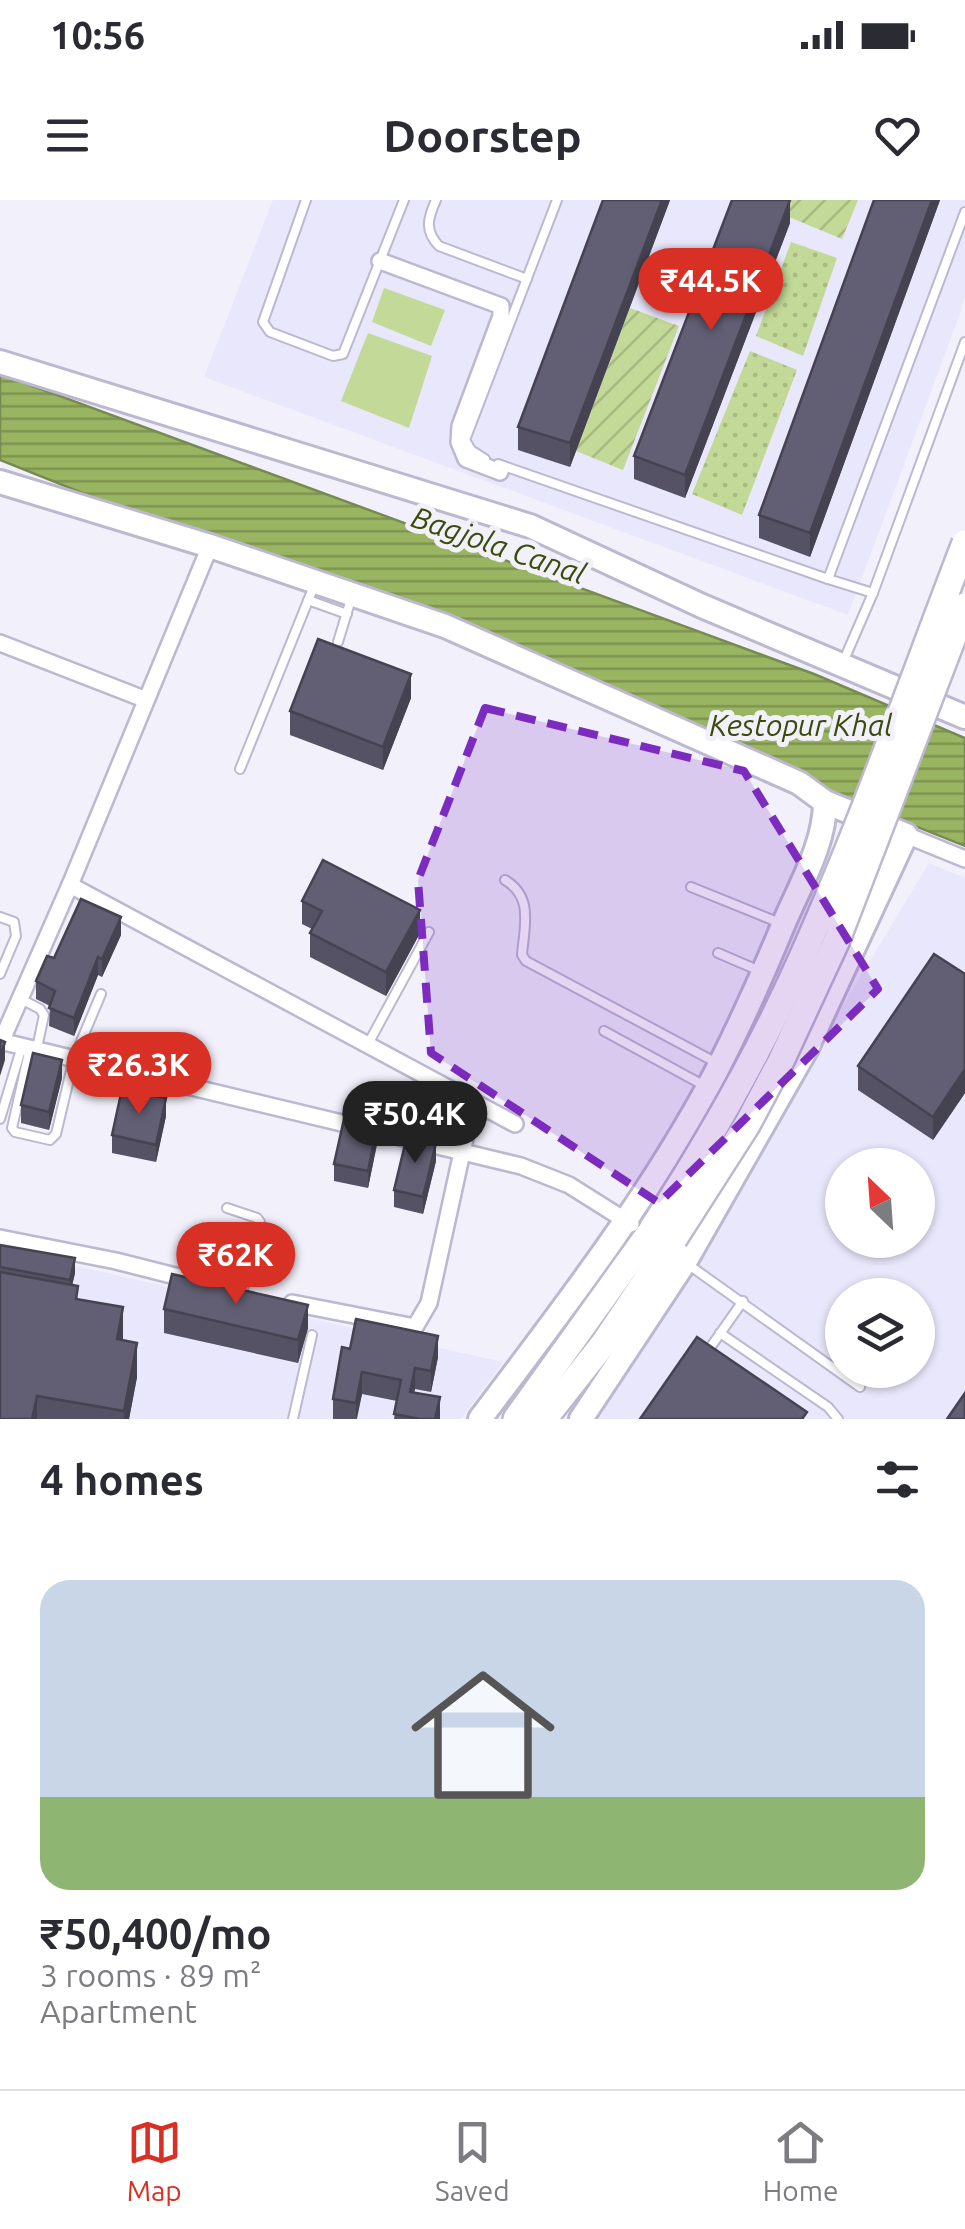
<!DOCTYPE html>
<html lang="en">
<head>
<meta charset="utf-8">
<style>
  :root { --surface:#fff; --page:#f2f2f3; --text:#2b2b33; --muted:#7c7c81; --line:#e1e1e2; --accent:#d93025 }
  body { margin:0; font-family:Ubuntu,sans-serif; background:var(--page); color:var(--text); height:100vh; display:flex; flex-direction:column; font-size:38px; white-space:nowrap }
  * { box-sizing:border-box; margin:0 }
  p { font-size:32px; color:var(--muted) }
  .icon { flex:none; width:55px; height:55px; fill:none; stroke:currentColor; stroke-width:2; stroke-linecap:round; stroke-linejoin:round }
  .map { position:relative; height:1219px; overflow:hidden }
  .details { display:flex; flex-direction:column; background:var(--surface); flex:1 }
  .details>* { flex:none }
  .needle { width:65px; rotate:335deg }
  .fabs { position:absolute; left:825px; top:948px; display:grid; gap:20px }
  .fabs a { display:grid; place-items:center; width:110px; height:110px; border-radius:50%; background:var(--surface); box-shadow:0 2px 8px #0004; font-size:50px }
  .price { position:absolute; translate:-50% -85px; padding:0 22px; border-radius:35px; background:var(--accent); color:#fff; font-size:32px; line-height:65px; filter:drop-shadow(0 2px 5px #0008) }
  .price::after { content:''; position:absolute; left:50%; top:60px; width:30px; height:22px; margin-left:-15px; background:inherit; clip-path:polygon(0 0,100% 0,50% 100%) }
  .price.active { background:#222; color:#fff }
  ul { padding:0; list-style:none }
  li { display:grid; align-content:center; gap:20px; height:530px; padding:0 40px }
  li span { display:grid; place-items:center; height:310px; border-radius:30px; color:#555 }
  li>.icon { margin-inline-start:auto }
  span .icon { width:180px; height:180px; fill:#fffc; stroke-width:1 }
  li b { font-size:42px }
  h2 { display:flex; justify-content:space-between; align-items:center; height:120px; padding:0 40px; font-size:42px }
  .status { display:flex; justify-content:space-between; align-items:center; height:70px; padding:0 50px; background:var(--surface); direction:ltr }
  .status svg { height:28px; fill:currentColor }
  header { display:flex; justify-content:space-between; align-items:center; height:130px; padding:0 40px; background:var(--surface); font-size:45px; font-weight:600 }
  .tabs { display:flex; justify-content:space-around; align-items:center; height:140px; border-top:2px solid var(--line); background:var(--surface); font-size:28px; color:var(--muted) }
  .tabs a { display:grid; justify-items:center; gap:5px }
  .tabs .active { color:var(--accent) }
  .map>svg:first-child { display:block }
  .built { fill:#e9e7fb; fill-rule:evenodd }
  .grass { fill:url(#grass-dots) }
  .garden { fill:url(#garden-furrows) }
  .pitch { fill:#c2d997 }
  .water { fill:url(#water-rules); stroke:#778a52; stroke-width:2.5 }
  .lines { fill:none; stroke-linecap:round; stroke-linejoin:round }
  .lane-casing { stroke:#bbb8d0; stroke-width:12 }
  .street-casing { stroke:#bbb8d0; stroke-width:20 }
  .secondary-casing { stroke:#bbb8d0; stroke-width:28 }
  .primary-casing { stroke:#bbb8d0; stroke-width:30 }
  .lane { stroke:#fff; stroke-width:8 }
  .street { stroke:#fff; stroke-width:15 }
  .secondary { stroke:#fff; stroke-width:22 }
  .primary { stroke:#fff; stroke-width:25 }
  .primary-bridge-casing { stroke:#bbb8d0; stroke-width:30; stroke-linecap:butt }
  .primary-bridge { stroke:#fff; stroke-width:25 }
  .wall { fill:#545264 }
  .shaded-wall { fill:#454251 }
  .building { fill:#625f74; stroke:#454251; stroke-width:2.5 }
  .marked { fill:#7b2cbf; fill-opacity:0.2; stroke:#7b2cbf; stroke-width:8; stroke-dasharray:20 12; stroke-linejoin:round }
  .labels { text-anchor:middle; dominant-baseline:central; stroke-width:10; stroke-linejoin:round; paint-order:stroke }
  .water-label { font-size:30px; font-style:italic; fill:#3a4b0c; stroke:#f2f1fb }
</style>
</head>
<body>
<div class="status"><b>10:56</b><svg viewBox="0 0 49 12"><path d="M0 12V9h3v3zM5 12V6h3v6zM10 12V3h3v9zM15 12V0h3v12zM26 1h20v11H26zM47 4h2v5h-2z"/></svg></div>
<header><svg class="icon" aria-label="menu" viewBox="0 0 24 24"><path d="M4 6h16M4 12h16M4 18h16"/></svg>Doorstep<svg class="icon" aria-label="heart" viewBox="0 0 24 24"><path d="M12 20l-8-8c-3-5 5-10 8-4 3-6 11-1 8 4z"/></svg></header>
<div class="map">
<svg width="965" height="1219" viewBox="0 0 965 1219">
  <defs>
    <pattern id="grass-dots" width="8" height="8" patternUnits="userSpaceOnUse" patternTransform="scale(2.5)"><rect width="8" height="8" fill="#c2d997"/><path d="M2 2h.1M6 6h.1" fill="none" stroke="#a7ba82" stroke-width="1.8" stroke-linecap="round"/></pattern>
    <pattern id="garden-furrows" width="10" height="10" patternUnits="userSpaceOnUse" patternTransform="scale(2.5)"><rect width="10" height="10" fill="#c2d997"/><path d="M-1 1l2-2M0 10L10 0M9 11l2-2" fill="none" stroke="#a7ba82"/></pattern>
    <pattern id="water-rules" width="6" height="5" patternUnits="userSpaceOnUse" patternTransform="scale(2.5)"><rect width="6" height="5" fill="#99b561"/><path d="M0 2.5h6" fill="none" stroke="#7d9350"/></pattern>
  </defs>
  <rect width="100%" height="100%" fill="#f2f1fb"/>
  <g class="built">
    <path d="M273 0H965V96L960 114 848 415 204 177Z"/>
    <path d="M929 663 965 678V1219H593ZM842 965H918V1040H842ZM842 1095H918V1170H842Z"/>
    <path d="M0 1049 503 1162 461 1219H0Z"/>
  </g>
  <g class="grass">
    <path d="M791 42 837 58 803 156 756 136Z"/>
    <path d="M750 151 797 170 742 315 692 294Z"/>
  </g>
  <g class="garden">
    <path d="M748 0H858L842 39Z"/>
    <path d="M630 108 679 126 623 270 576 251Z"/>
  </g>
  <g class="pitch">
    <path d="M384 88 445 110 431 146 372 122Z"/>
    <path d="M368 133 432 156 409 228 341 201Z"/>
  </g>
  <path class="water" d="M0 174 814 474 965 538V646L0 260Z"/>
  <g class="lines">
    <defs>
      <g id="lane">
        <path d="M306 0 263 122 270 132 333 156 343 154 404 0"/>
        <path d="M436 0C428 18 424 30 439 46L527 79"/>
        <path d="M485 259 471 250 465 240 557 0"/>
        <path d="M498 264 828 379"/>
        <path d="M873 393 828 379 965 12"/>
        <path d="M308 400 347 414"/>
        <path d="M338 442 351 399"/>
        <path d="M844 460 873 393 965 142"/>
        <path d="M240 569 314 386"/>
        <path d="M505 680C534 697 524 727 522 755L526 761 715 862"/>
        <path d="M691 687 780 723"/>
        <path d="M0 717 14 722 16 736 0 774"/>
        <path d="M718 753 760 771"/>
        <path d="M19 798 40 809 44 815 37 848"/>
        <path d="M604 831 703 885"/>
        <path d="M368 844 429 732"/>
        <path d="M30 848 12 928 15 932 50 940 56 934 74 858 101 794"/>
        <path d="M0 919 22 846"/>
        <path d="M227 1008 257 1018 260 1022 242 1093"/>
        <path d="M689 1065 860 1187"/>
        <path d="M720 1133 828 1207 838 1219"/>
        <path d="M705 1155 743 1101"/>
        <path d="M293 1219 312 1135"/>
      </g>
      <g id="street">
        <path d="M380 61 501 106V116L460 226 459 242 466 259 500 272"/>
        <path d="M0 443 144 499"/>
        <path d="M906 635 965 659"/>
        <path d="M70 685 515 924"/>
        <path d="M0 841 521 966 569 985 631 1024"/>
        <path d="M1 842 70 685 210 346"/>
        <path d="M0 1038 116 1061 191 1080"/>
        <path d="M292 1103 415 1127 429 1103 473 902"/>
      </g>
      <g id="secondary">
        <path d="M0 162 530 326 702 406 965 517"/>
        <path d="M0 282 210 346 445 426 799 583 825 602C825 644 800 685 784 723 763 774 740 825 715 874 650 997 563 1109 480 1219"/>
        <path d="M581 1219 685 1062 807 848 906 635 825 602"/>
      </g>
      <g id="primary">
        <path d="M516 1219 648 1035"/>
        <path d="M544 1219 604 1143 674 1039"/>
      </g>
    </defs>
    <use href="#lane" class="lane-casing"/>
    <use href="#street" class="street-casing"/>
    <use href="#secondary" class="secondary-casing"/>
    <use href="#primary" class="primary-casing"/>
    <use href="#lane" class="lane"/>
    <use href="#street" class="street"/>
    <use href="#secondary" class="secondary"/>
    <use href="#primary" class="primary"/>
    <defs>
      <g id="primary-bridge">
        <path d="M652 1029C708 943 761 850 803 755 863 621 912 481 965 343"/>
        <path d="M674 1039 747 925 781 861 837 740 965 406"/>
      </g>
    </defs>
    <use href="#primary-bridge" class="primary-bridge-casing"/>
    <use href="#primary-bridge" class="primary-bridge"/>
  </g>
  <g class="wall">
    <path d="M603 0H670L570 267 518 250V227Z"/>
    <path d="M874 0H940L810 357 759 338V315Z"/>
    <path d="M790 23 685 298 634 279V256Z"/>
    <path d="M411 498 383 570 290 535V511Z"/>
    <path d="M302 701 420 733 386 796 310 757V733L312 729 302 724Z"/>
    <path d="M121 735 102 777 98 775 74 836 49 826 50 806 36 799V781L54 758Z"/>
    <path d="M965 774V893L933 940 858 890V866Z"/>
    <path d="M62 878 49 930 21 923V905Z"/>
    <path d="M166 916 156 962 112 953V935Z"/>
    <path d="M377 944 368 988 334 981V964Z"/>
    <path d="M436 961 423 1014 394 1007V990Z"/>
    <path d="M0 1045 75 1073 72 1085 78 1099 123 1140 137 1177 129 1219H0Z"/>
    <path d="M164 1109 308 1128 298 1163 164 1133Z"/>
    <path d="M342 1147 438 1157 431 1192 415 1189 414 1192 440 1197V1219H394L397 1201 362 1194 357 1219H333V1199Z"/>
  </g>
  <g class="shaded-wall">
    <path d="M662 0H670L570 267V243Z"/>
    <path d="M790 0V23L685 298V275Z"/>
    <path d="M932 0H940L810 357V333Z"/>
    <path d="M411 474V498L383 570V547Z"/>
    <path d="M420 710V733L386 796V772Z"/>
    <path d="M121 717V735L102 777V759Z"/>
    <path d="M98 757V775L74 836V818Z"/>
    <path d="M5 842V860L0 876V858Z"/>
    <path d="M62 860V878L49 930V912Z"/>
    <path d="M965 869V893L933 940V917Z"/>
    <path d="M166 898V916L156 962V945Z"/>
    <path d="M377 926V944L368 988V971Z"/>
    <path d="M436 943V961L423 1014V997Z"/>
    <path d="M75 1058V1073L70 1095V1080Z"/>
    <path d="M308 1105V1128L298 1163V1140Z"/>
    <path d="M123 1107V1141L117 1139Z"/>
    <path d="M438 1136V1157L431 1192V1171Z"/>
    <path d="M137 1143V1177L129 1219H124V1211Z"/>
    <path d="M415 1168V1189L410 1213V1192Z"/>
    <path d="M362 1172V1194L356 1219V1203Z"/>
    <path d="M37 1196V1219H32Z"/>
    <path d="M440 1197V1219H435Z"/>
  </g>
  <g class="building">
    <path d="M603 0H662L570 243 518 227Z"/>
    <path d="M732 0H790L685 275 634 256Z"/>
    <path d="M874 0H932L810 333 759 315Z"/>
    <path d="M318 439 411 474 383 547 290 511Z"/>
    <path d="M323 660 420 710 386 772 310 733 322 711 302 701Z"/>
    <path d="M81 699 121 717 102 759 98 757 74 818 49 808 55 791 36 781 47 756 54 758Z"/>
    <path d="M934 754 965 774V869L933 917 858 866Z"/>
    <path d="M0 840 5 842 0 858Z"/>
    <path d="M33 853 62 860 49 912 21 905Z"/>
    <path d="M122 889 166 898 156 945 112 935Z"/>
    <path d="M344 919 377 926 368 971 334 964Z"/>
    <path d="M407 936 436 943 423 997 394 990Z"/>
    <path d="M0 1045 75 1058 70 1080 0 1067Z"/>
    <path d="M0 1072 78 1086 76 1099 123 1107 117 1139 137 1143 124 1211 37 1196 32 1219H0Z"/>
    <path d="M172 1074 308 1105 298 1140 164 1109Z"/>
    <path d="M356 1119 438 1136 431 1171 415 1168 410 1192 440 1197 435 1219H420L394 1214 401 1180 362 1172 356 1203 333 1199 342 1147 350 1149Z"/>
    <path d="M697 1137 807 1212 802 1219H640Z"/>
    <path d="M965 1193V1219H947Z"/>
  </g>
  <path class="marked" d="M485 508 744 571 878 789 659 1003 431 853 418 680Z"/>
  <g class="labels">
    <g class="water-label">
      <text transform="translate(499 345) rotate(19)">Bagjola Canal</text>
      <text x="801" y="525">Kestopur Khal</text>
    </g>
  </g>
</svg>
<div class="fabs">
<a><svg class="needle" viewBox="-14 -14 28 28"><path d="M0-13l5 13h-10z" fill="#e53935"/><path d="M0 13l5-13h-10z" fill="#7c7c81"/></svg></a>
<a><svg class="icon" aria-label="layers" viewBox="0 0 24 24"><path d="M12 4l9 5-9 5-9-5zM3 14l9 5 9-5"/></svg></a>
</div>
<b class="price" style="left:711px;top:133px">₹44.5K</b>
<b class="price" style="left:139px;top:917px">₹26.3K</b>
<b class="price active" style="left:415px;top:966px">₹50.4K</b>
<b class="price" style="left:236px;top:1107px">₹62K</b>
</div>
<section class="details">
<h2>4 homes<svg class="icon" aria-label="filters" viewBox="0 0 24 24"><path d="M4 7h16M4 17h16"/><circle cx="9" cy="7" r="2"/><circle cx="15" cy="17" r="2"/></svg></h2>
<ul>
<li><span style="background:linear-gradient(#c9d6e8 70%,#8fb573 0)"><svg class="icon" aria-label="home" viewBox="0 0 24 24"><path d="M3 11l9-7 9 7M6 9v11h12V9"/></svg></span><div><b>₹50,400/mo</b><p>3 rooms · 89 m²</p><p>Apartment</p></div></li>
</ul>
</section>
<nav class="tabs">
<a class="active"><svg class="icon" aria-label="map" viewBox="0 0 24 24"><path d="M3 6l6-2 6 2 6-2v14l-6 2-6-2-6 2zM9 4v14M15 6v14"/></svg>Map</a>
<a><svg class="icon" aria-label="saved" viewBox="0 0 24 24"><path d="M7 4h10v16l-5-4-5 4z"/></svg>Saved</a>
<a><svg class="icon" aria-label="home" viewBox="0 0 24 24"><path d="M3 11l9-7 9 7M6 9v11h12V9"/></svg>Home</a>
</nav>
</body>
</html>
